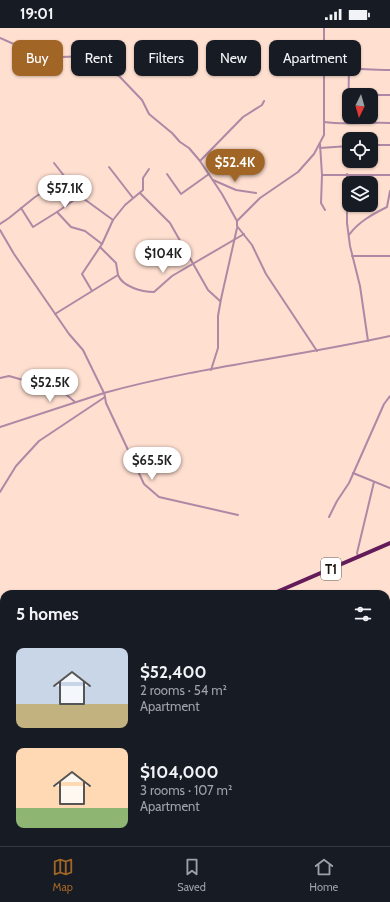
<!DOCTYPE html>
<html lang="en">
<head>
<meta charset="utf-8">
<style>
  :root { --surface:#171b24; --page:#20242c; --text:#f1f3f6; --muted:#9ea1a6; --line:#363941; --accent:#a16526 }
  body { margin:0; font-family:Cabin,sans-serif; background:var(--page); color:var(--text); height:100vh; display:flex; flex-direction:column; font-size:15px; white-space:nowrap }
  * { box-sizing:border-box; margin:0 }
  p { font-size:13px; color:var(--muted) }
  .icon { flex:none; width:22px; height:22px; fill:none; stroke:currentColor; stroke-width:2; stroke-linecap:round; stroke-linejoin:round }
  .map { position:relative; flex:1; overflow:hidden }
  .details { position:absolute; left:0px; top:562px; width:390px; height:256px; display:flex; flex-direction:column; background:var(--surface); border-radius:12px 12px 0 0; box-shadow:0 1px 3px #0004 }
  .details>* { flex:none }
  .banner { position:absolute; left:12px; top:12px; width:366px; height:36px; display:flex; gap:8px }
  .needle { width:26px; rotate:185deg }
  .tools { position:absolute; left:342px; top:60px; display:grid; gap:8px }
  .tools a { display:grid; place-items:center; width:36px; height:36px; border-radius:8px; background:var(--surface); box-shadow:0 1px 3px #0004; font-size:20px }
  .price { position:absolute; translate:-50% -34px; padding:0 9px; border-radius:14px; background:#fff; color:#222; font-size:13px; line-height:26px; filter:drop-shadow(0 1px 2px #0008) }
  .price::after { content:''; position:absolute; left:50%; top:24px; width:12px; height:9px; margin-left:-6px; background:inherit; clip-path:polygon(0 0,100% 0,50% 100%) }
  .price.on { background:var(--accent); color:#fff }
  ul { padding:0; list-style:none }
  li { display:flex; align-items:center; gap:12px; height:100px; padding:0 16px }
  li span { display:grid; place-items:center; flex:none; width:112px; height:80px; border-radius:8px; color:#555 }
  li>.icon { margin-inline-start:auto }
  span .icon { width:48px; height:48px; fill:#fffc; stroke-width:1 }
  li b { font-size:17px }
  h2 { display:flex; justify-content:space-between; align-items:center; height:48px; padding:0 16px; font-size:17px }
  .pill { padding:0 14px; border-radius:8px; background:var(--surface); box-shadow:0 1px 3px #0004; font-size:14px; line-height:36px }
  .pill.on { background:var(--accent); color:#fff }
  .status { display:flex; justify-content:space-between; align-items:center; height:28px; padding:0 20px; background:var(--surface); direction:ltr }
  .status svg { height:11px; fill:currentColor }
  .tabs { display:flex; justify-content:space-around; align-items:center; height:56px; border-top:1px solid var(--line); background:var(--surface); font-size:11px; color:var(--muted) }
  .tabs a { display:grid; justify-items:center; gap:2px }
  .tabs .on { color:var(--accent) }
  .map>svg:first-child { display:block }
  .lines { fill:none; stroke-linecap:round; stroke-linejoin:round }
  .street { stroke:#ad89a5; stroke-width:2 }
  .highway { stroke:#631b5a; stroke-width:4 }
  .labels { text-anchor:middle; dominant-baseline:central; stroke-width:3; stroke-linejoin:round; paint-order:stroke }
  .shield { fill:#fff; stroke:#625b57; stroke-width:1 }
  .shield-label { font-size:13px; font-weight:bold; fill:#1f150f }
</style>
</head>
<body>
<div class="status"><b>19:01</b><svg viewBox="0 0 49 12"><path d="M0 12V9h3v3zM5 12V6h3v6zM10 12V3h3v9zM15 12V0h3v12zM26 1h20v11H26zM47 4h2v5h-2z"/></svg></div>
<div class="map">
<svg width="390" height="818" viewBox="0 0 390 818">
  <rect width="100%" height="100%" fill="#ffdfd0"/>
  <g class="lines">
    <g class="street">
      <path d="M0 10 16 17 61 29 90 28 120 49 142 72 149 86 172 105 180 114 189 120 200 133 222 166 237 193"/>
      <path d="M324 40C346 39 368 42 390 42"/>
      <path d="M371 67H390"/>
      <path d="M324 94C345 97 368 94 390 95"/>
      <path d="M348 94 349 40"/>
      <path d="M320 116 322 147 321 175 325 182"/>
      <path d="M371 117H390"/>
      <path d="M320 120 349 118"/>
      <path d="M200 133 243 89 262 77 264 73"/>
      <path d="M54 135 80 168 113 192 125 177 143 162V150L149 141"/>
      <path d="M109 139 133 170"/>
      <path d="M167 146 181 166 209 146"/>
      <path d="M347 146V195L350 218 360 258 368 313"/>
      <path d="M322 147H390"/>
      <path d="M213 152 236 162 256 165"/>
      <path d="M140 165 170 195 208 262 220 273"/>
      <path d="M21 180 33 199 57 184 71 199 85 203 102 216"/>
      <path d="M57 184 80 168"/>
      <path d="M0 196 9 190 35 169 66 150"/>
      <path d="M0 202 14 226 69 306 83 322 104 365 0 399"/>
      <path d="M349 207C358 194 373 186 387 179L390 163"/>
      <path d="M100 219 116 235 118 247"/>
      <path d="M352 228H390"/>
      <path d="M92 263 82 246 102 216 113 192"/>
      <path d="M55 286 118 247C123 259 142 264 154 264L172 248 244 206"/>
      <path d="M317 323 266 246 252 217 237 198V193L260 170 298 144 314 126 324 107V0"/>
      <path d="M211 342 218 320V288L221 271 237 200"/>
      <path d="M0 350 9 348 62 363 75 374"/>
      <path d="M105 369 106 375 144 456 159 469 238 487"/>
      <path d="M353 445 390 460"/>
      <path d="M0 464 16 438 39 413 105 369 104 365C198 339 295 329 390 308"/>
      <path d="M329 489 337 473 349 455 384 376 390 368"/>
      <path d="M358 528 357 525 374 454"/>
      <path d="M386 716 390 710"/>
      <path d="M144 814 146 818"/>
      <path d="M145 814 153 818"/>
      <path d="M286 814 313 818"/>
      <path d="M326 818 328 814"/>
      <path d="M382 818V814"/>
    </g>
    <g class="highway">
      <path d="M272 566 390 515"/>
      <path d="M0 807 4 798"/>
    </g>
  </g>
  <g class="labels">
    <rect class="shield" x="321" y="530" width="20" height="22" rx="3"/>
    <g class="shield-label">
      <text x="331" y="541">T1</text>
    </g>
  </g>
</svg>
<div class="tools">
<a><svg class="needle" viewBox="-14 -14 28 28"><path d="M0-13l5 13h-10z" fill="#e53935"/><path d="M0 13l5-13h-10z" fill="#9ea1a6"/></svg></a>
<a><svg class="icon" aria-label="locate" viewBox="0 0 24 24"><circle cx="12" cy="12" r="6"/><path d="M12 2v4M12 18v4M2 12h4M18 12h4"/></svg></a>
<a><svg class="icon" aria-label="layers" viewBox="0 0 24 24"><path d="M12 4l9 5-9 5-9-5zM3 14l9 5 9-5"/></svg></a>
</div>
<b class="price on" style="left:235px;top:155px">$52.4K</b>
<b class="price" style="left:65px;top:181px">$57.1K</b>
<b class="price" style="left:163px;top:246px">$104K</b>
<b class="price" style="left:50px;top:375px">$52.5K</b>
<b class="price" style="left:152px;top:453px">$65.5K</b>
<div class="banner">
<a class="pill on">Buy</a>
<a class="pill">Rent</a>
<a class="pill">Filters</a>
<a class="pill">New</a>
<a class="pill">Apartment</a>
</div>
<section class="details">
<h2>5 homes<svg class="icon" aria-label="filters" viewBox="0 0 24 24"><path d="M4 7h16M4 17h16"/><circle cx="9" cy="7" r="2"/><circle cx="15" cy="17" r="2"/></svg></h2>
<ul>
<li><span style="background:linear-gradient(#c9d6e8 70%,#c2b280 0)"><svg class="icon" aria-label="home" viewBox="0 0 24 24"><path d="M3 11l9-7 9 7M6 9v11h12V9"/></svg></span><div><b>$52,400</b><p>2 rooms · 54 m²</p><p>Apartment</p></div></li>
<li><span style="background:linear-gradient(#ffd9b3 75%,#8fb573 0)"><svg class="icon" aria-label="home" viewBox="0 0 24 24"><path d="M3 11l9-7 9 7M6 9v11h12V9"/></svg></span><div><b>$104,000</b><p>3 rooms · 107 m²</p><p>Apartment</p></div></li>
</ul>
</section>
</div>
<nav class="tabs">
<a class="on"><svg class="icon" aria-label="map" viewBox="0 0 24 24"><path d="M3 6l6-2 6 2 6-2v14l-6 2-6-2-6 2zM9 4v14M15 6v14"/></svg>Map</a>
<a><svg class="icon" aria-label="saved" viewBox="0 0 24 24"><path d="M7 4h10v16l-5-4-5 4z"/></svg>Saved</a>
<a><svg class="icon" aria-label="home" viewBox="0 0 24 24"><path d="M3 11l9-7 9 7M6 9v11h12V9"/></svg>Home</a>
</nav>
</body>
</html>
